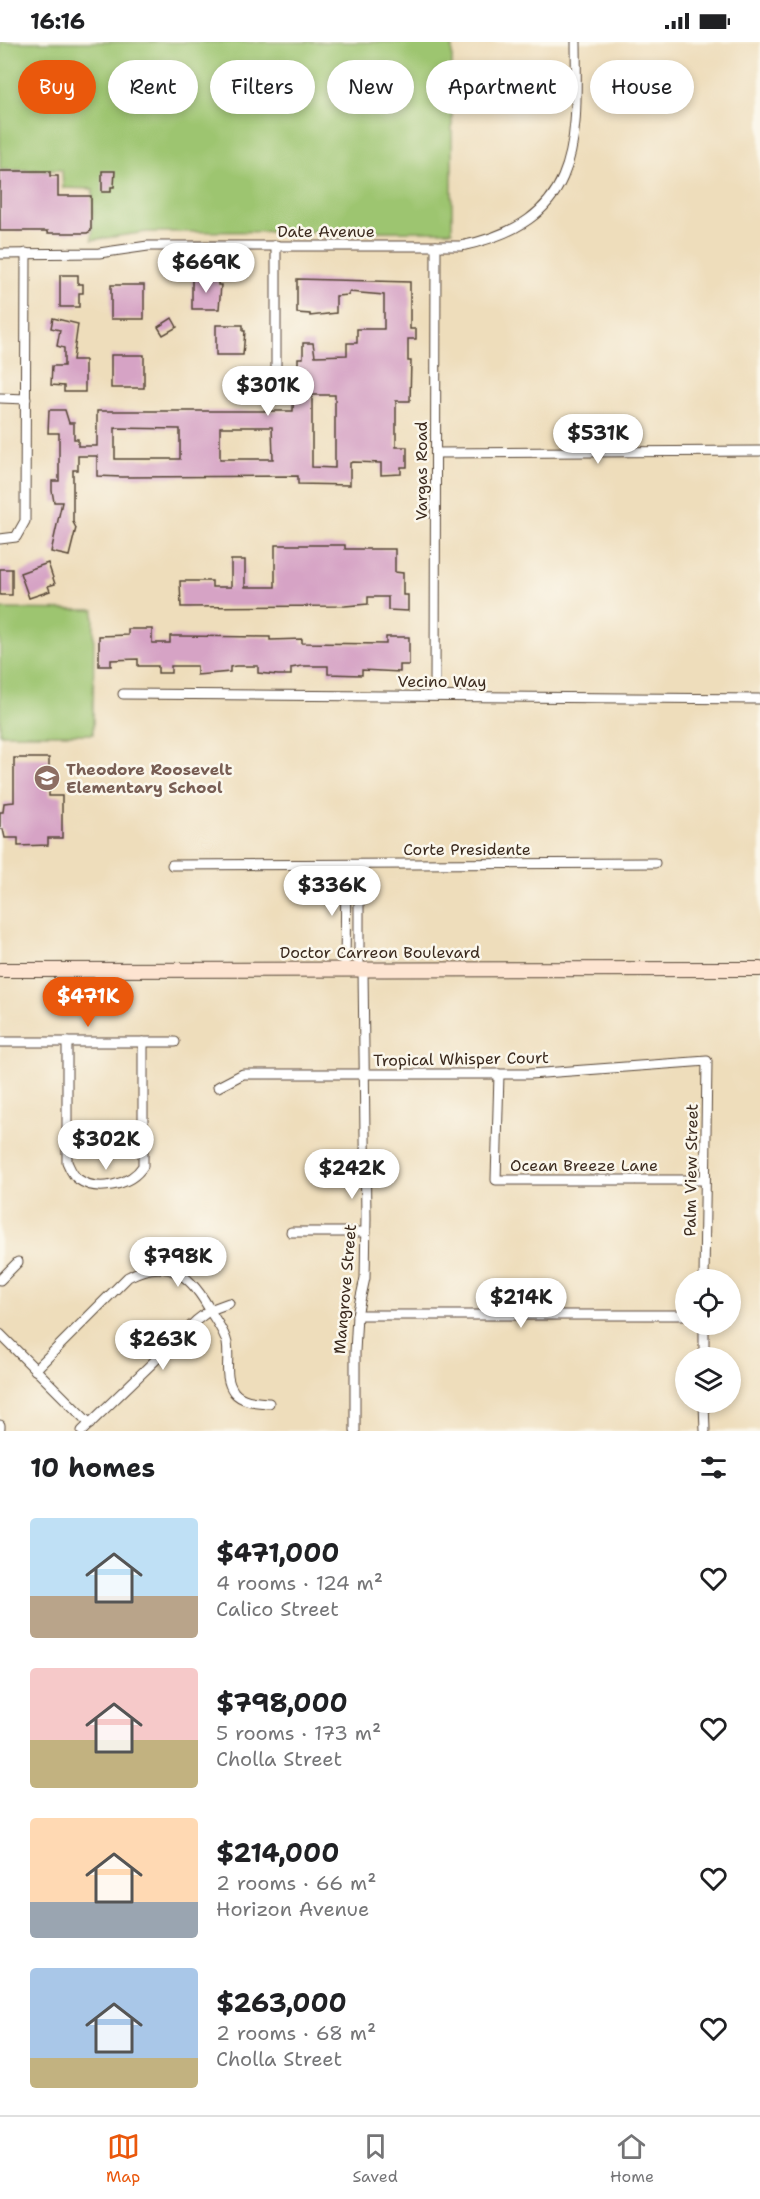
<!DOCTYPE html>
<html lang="en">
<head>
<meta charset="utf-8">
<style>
  :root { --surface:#fff; --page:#f2f2f2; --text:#202124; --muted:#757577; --line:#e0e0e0; --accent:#ea580c }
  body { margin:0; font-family:"Shantell Sans",sans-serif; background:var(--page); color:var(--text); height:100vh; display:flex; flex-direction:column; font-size:22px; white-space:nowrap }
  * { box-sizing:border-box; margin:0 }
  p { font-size:20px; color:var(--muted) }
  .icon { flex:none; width:33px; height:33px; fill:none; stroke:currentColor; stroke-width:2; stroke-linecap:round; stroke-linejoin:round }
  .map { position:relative; height:1389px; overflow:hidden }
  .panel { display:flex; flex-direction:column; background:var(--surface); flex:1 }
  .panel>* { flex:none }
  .banner { position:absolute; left:18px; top:18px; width:724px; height:54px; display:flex; gap:12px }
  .controls { position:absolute; left:675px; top:1227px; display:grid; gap:12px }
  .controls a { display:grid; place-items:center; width:66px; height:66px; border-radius:50%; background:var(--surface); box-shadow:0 3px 9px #0003; font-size:30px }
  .price { position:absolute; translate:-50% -51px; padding:0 14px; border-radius:21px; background:#fff; color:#222; font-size:20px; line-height:39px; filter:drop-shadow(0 2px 3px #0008) }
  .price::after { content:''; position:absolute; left:50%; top:36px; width:18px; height:14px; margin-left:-9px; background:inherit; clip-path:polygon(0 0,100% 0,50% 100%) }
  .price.active { background:var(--accent); color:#fff }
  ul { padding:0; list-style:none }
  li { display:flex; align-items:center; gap:18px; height:150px; padding:0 30px }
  li span { display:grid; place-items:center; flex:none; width:168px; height:120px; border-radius:6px; color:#555 }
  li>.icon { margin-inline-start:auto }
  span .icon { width:72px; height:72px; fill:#fffc; stroke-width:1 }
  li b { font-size:26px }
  h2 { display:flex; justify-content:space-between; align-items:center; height:72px; padding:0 30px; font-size:26px }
  .pill { padding:0 21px; border-radius:27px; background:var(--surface); box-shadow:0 3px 9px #0003; font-size:21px; line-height:54px }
  .pill.active { background:var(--accent); color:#fff }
  .status { display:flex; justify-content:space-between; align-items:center; height:42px; padding:0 30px; background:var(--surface); direction:ltr }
  .status svg { height:16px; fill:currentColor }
  .tabs { display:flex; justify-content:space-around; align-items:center; height:84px; border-top:2px solid var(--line); background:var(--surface); font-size:16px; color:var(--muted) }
  .tabs a { display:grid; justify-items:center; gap:3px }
  .tabs .active { color:var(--accent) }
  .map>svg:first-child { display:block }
  .park { fill:#9dc570; stroke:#6c7847; stroke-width:1.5 }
  .building { fill:#d6a3c5; fill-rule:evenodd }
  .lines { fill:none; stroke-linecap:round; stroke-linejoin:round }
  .street-casing { stroke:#564536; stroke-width:11 }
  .secondary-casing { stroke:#564536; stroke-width:16 }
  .street { stroke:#fff; stroke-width:9 }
  .secondary { stroke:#fde4d1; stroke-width:14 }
  .labels { text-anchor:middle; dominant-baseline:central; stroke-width:5; stroke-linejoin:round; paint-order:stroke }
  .street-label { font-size:16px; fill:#3b2a1e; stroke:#fbf7ec }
  .education-label { font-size:16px; font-weight:bold; fill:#785e54; stroke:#fbf7ec; text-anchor:start }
</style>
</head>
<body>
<div class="status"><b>16:16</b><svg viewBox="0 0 49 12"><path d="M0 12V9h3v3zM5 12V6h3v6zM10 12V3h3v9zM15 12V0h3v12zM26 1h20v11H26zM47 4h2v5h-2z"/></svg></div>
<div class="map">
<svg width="760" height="1389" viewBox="0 0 760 1389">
  <rect width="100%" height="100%" fill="#fbf7ec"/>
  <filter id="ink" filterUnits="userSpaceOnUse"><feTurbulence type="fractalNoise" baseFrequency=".0167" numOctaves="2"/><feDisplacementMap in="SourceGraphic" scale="12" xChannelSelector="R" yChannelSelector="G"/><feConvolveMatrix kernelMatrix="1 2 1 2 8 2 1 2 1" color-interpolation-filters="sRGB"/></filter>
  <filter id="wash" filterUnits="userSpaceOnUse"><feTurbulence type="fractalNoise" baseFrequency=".008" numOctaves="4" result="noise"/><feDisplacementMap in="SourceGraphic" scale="24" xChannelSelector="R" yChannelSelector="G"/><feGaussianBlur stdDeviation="1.35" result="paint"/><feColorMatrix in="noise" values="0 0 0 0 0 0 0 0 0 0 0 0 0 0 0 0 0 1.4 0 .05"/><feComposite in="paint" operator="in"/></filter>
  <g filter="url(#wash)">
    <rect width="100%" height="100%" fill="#edb"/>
    <g class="park">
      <path d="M0 0H452V189L147 190 92 198 93 147 63 146 62 128H0Z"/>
      <path d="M0 567 94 568 93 692H0Z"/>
    </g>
    <g id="blocks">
      <g class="building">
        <path d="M0 129H50V134H58V154H91V189L87 191H48V189H0Z"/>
        <path d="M102 129H115L114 145H111V150H102Z"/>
        <path d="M60 233H78V242H83V251H79V265H60Z"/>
        <path d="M192 236H218V243H221L219 267H192Z"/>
        <path d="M297 237 410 240V287H416V297H408V319H411L410 359H396V405H407V425H401V432L381 433V421L353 420 350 421V443L298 442V434L122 435 97 434V414H78V428H73V480L76 486 69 514 51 510 62 460H54L52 449V439H59V391H48L49 368H65L69 381H74V397H78V404H97V369H293L294 334H298V316H303V301H313L315 314 347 313V301H357V287H384V253L349 250V253L336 254V271L310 274V272L297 271ZM312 353H335V426L312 425ZM220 385H272L273 417H220ZM115 386 180 387V417H115Z"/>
        <rect x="111" y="243" width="33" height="34"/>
        <path d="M53 276 78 282 73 318H85V350H64V344L51 343 52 324H64V306L57 304 60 288 51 286Z"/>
        <path d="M172 276 177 285 163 293 158 285Z"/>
        <path d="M216 283H243V289H245L243 313H216Z"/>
        <rect x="111" y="313" width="33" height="33"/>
        <path d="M275 503H345V507H395V530L403 531V553H408V569L388 568V555H368V562L345 564 181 565 180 539H212V545H231V518H245V545H275Z"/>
        <path d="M48 521 55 542 48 544 50 549 29 556 20 531Z"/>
        <rect x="0" y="527" width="12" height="26"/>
        <path d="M128 587H152V601H170V594H181L270 595V598L302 597V601L386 602V595H409V623H400V630L362 628V633L328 632V624H302L291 626V633H278L258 631V624H236L230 625V630L197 633V624H171V631H158V624H138V617L111 618V624H99V594L128 593Z"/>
        <path d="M14 716H49V754H62V796H48V803L18 804V796H5L3 787H0V770H3L4 761 14 760Z"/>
      </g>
    </g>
  </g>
  <g filter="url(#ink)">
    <use href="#blocks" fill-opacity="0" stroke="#564536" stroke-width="1.5"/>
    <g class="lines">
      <defs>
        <g id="street">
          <path d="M276 203V356"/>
          <path d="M0 212 99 211 148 204H461C583 179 577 102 576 0"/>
          <path d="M0 356 26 357"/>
          <path d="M436 411 760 409"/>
          <path d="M0 497 16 495 25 479 26 211"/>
          <path d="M123 652 760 657"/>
          <path d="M435 653 436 204"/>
          <path d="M172 823 655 821"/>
          <path d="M359 823V927"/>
          <path d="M345 927 346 823"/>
          <path d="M0 1000H175"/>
          <path d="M67 1000V1120C70 1126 72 1133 78 1137 97 1151 131 1143 143 1124V1000"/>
          <path d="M499 1032 496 1138H705"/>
          <path d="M218 1045 243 1032H530L707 1019 704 1238"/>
          <path d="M291 1190H366"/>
          <path d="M0 1238 18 1220"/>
          <path d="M357 1273H686"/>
          <path d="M704 1282V1316"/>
          <path d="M0 1292 90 1382"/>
          <path d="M35 1328 128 1235C170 1213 193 1235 212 1272 217 1280 225 1291 227 1301 230 1318 223 1335 234 1350 242 1360 258 1360 269 1361"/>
          <path d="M704 1360 705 1389"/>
          <path d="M0 1383V1386"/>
          <path d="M82 1389 197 1278 210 1268 229 1261"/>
          <path d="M355 1389V1310L357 1273 365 1236 366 1176 363 927"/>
        </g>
        <path id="secondary" d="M0 928 760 927"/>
      </defs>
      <use href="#street" class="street-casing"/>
      <use href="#secondary" class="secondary-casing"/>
      <use href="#street" class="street"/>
      <use href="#secondary" class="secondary"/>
    </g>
  </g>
  <defs>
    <symbol id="school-disc" viewBox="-11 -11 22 22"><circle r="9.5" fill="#8d6e63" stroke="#fbf7ec"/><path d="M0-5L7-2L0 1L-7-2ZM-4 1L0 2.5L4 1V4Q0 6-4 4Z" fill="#fff"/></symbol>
  </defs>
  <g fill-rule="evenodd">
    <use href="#school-disc" x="32" y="721" width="30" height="30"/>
  </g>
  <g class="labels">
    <g class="street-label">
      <text x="326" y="189">Date Avenue</text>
      <text transform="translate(421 429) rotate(-90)">Vargas Road</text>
      <text x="442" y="639">Vecino Way</text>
      <text x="467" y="807">Corte Presidente</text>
      <text x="380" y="910">Doctor Carreon Boulevard</text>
      <text transform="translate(461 1017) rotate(-1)">Tropical Whisper Court</text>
      <text x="584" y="1123">Ocean Breeze Lane</text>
      <text transform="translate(691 1128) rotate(-89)">Palm View Street</text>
      <text transform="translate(345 1247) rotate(-85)">Mangrove Street</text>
    </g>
    <g class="education-label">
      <text x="66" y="727">Theodore Roosevelt<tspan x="66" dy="18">Elementary School</tspan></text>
    </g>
  </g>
</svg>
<div class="controls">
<a><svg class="icon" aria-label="locate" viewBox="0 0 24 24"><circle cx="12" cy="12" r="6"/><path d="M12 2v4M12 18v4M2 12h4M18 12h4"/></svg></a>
<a><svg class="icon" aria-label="layers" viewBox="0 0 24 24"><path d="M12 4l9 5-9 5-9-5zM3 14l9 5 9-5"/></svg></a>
</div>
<b class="price" style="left:206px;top:252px">$669K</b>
<b class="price" style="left:268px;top:375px">$301K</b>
<b class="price" style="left:598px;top:423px">$531K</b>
<b class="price" style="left:332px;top:875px">$336K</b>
<b class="price active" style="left:88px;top:986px">$471K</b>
<b class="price" style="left:106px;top:1129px">$302K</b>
<b class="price" style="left:352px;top:1158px">$242K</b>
<b class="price" style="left:178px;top:1246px">$798K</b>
<b class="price" style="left:521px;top:1287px">$214K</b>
<b class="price" style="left:163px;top:1329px">$263K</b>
<div class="banner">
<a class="pill active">Buy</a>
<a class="pill">Rent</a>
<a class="pill">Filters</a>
<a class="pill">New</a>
<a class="pill">Apartment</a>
<a class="pill">House</a>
</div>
</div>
<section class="panel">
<h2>10 homes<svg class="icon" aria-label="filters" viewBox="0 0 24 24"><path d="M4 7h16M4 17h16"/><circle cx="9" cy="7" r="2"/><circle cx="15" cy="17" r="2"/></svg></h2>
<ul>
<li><span style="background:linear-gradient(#bfe0f5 65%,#b9a48a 0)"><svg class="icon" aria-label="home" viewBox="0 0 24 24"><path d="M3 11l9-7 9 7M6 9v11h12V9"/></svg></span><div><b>$471,000</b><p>4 rooms · 124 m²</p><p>Calico Street</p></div><svg class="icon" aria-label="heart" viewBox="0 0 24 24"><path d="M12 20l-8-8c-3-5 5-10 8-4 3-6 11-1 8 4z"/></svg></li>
<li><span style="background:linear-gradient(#f6c9c9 60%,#c2b280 0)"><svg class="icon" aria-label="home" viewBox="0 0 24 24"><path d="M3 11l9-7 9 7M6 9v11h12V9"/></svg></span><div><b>$798,000</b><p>5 rooms · 173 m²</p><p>Cholla Street</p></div><svg class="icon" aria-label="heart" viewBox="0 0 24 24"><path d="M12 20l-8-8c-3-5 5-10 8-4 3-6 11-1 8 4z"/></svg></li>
<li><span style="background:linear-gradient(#ffd9b3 70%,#9aa5b1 0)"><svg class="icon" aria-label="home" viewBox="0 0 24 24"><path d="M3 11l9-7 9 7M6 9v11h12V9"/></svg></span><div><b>$214,000</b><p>2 rooms · 66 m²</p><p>Horizon Avenue</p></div><svg class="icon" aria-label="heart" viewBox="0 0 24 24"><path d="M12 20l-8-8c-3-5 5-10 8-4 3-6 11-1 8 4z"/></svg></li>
<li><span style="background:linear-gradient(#a9c7e8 75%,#c2b280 0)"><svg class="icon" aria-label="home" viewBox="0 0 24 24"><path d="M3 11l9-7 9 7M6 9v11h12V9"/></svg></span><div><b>$263,000</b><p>2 rooms · 68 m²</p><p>Cholla Street</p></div><svg class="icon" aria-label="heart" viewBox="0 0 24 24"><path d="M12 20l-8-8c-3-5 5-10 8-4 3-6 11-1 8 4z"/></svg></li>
</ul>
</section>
<nav class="tabs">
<a class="active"><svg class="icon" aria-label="map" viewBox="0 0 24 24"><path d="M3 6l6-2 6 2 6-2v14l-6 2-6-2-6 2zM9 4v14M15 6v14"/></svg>Map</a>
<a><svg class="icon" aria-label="saved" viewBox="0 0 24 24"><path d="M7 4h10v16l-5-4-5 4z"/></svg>Saved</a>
<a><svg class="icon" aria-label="home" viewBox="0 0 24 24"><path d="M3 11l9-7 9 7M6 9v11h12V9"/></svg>Home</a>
</nav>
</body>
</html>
